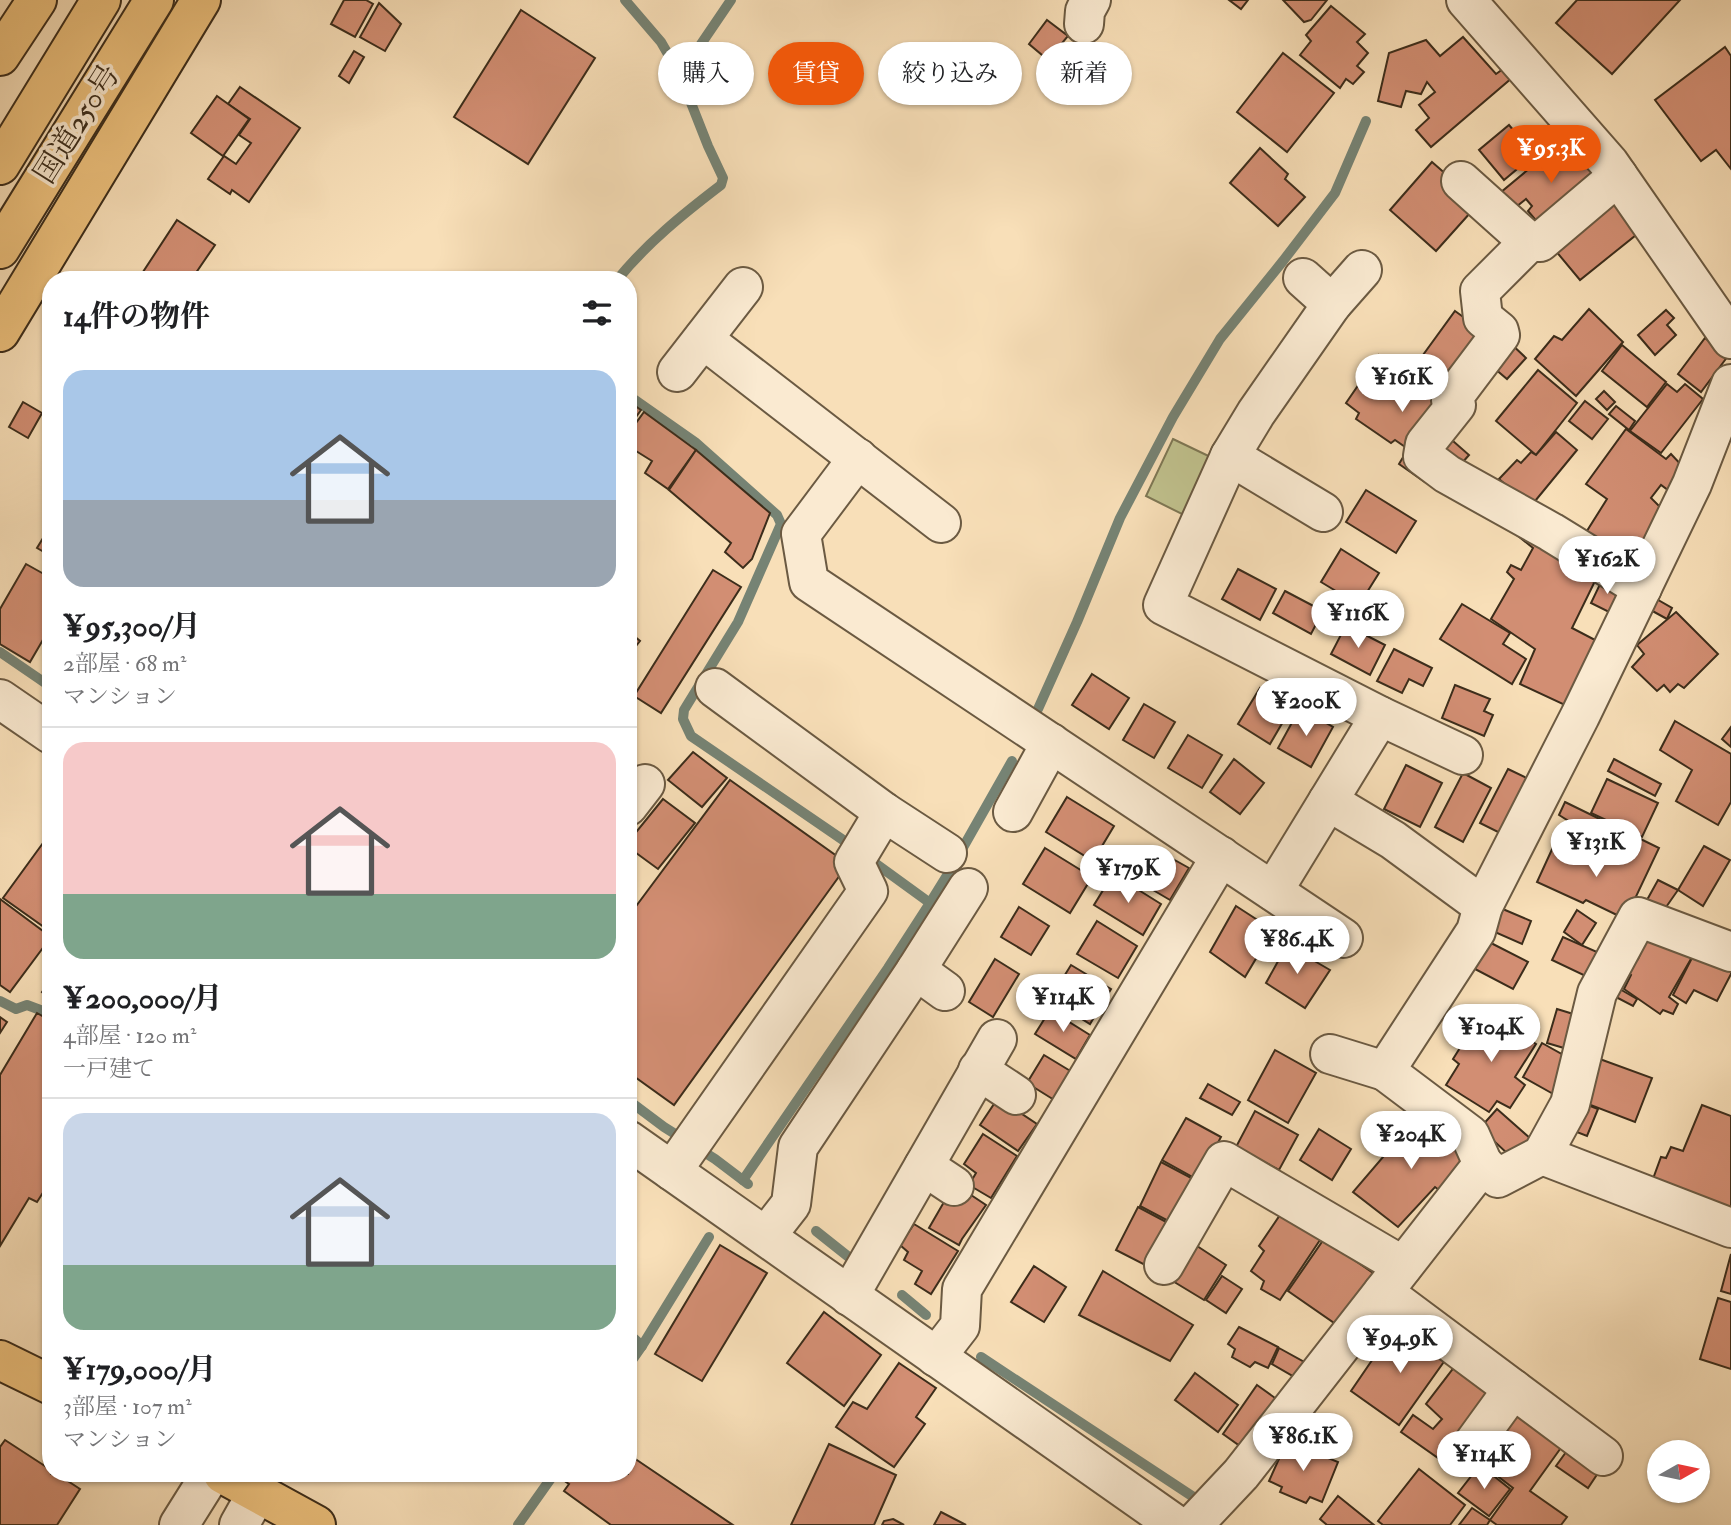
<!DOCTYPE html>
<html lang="ja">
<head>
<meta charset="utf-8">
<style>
  :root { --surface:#fff; --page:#f2f2f2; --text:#202124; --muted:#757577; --line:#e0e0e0; --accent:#ea580c }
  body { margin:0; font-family:"IM FELL Double Pica","Noto Serif JP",serif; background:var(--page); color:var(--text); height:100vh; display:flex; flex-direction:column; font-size:26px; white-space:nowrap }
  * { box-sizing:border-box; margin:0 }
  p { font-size:23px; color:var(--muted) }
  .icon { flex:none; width:38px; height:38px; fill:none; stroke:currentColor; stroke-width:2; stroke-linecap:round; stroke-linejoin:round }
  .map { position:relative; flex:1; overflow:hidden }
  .side { position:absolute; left:42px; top:271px; width:595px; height:1211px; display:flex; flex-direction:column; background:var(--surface); border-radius:28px; box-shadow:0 2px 5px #0004 }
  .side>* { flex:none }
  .guide { position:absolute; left:658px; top:42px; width:665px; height:63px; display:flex; gap:14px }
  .needle { width:46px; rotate:81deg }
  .buttons { position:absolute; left:1647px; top:1440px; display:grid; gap:14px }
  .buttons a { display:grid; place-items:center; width:63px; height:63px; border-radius:50%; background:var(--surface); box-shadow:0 2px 5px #0004; font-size:35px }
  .price { position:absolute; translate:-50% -60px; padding:0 16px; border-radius:24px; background:#fff; color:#222; font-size:23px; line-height:46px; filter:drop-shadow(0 2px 4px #0008) }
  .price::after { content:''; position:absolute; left:50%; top:42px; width:21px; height:16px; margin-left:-10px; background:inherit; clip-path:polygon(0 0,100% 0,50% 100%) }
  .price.current { background:var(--accent); color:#fff }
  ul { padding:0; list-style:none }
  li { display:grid; align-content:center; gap:14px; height:371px; padding:0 21px }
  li+li { border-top:2px solid var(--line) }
  li span { display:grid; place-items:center; height:217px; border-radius:21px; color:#555 }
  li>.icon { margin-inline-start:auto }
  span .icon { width:126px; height:126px; fill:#fffc; stroke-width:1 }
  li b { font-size:30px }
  h2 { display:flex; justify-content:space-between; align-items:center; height:84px; padding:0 21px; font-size:30px }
  .pill { padding:0 24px; border-radius:32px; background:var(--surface); box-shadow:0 2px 5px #0004; font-size:24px; line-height:63px }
  .pill.current { background:var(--accent); color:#fff }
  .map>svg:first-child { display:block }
  .green { fill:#c0c18d; stroke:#7e7754; stroke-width:2 }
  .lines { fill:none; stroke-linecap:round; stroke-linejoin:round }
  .stream { stroke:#768374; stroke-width:10 }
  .building { fill:#d28e73; stroke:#3c2d1b; stroke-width:2 }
  .minor-casing { stroke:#6b5a42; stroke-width:42 }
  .major-casing { stroke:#3c2d1b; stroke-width:42 }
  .highway-casing { stroke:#3c2d1b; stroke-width:42 }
  .minor { stroke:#faead1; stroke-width:38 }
  .major { stroke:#ecc07c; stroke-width:38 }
  .highway { stroke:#ecc07c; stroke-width:38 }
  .labels { text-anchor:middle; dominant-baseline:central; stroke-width:7; stroke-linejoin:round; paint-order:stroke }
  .street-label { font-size:30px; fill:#3c2d1b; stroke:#faead1 }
</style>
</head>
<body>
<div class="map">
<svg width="1731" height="1525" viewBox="0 0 1731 1525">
  <rect width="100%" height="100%" fill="#f8dfb8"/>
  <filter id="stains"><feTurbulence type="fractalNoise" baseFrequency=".00286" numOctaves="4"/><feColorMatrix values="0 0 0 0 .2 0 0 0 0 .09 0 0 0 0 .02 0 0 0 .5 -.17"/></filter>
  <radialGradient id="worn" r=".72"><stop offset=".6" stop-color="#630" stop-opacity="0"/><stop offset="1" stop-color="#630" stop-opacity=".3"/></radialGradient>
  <path class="green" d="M1173 439 1219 461 1190 518 1146 496Z"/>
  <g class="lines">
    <g class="stream">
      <path d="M625 0 661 42 680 75 731 0"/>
      <path d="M617 280C647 243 683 214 721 185L723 178 708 146 680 75"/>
      <path d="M628 395 695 442 777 515 781 524 738 622 684 710 683 719 691 736 846 842 930 903"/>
      <path d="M0 652 51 687"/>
      <path d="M1038 709 1077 622 1120 518 1173 417 1220 339 1283 261 1335 193 1366 121"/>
      <path d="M0 1001 16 1009 27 1005 51 1014"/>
      <path d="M628 1100 664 1127 715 1159 748 1184"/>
      <path d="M743 1180 888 968 930 903 948 874 1012 761"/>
      <path d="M816 1231 855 1262"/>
      <path d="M902 1295 926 1315"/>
      <path d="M628 1333 642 1346"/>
      <path d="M981 1357 1198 1500"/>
      <path d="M628 1366 642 1346 709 1237"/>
      <path d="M518 1525 554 1474"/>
    </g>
  </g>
  <g class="building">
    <path d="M344 0H366L373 4 355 37 331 24Z"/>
    <path d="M1229 0H1248L1241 9Z"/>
    <path d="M1283 0H1327L1311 20 1304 22Z"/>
    <path d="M1577 0H1680L1612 74 1556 23Z"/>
    <path d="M379 3 401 24 385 51 360 37Z"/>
    <path d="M1331 6 1365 34 1357 42 1368 53 1357 66 1364 72 1353 84 1346 79 1340 88 1300 55 1311 41 1306 35Z"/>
    <path d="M521 10 595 58 528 164 454 117Z"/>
    <path d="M1047 20 1068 36 1048 60 1029 44Z"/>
    <path d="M1463 37 1496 74 1506 67 1513 77 1431 147 1416 130 1429 118 1419 105 1435 92 1427 82 1421 94 1406 91 1401 107 1378 101 1389 53 1426 40 1440 56Z"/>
    <path d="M1725 47 1731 56V169L1716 150 1701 161 1655 100Z"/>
    <path d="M354 51 364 57 349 83 339 76Z"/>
    <path d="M1283 53 1334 93 1287 152 1237 112Z"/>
    <path d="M240 87 300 128 249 202 232 190 230 194 208 179 224 156 236 164 251 143 239 135 250 119 228 104Z"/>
    <path d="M217 96 249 119 223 156 191 133Z"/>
    <path d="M1509 125 1534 155 1504 180 1479 150Z"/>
    <path d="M1565 139 1601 182 1544 230 1528 211 1532 206 1526 199 1507 214 1494 198Z"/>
    <path d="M1260 148 1288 174 1285 179 1305 197 1278 226 1230 183Z"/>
    <path d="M1432 162 1479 203 1436 251 1390 210Z"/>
    <path d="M1611 195 1641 231 1580 280 1550 244Z"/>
    <path d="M177 220 215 245 191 280H149L141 275Z"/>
    <path d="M1589 309 1623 342 1576 396 1535 359 1554 336 1562 340Z"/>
    <path d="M1666 310 1674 318 1667 325 1676 335 1655 355 1638 335Z"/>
    <path d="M1455 311 1491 337 1451 392 1415 366Z"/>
    <path d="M1705 338 1728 356 1701 392 1678 374Z"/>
    <path d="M1508 341 1526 358 1507 379 1488 363Z"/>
    <path d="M1622 345 1666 382 1647 407 1602 371Z"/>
    <path d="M1379 355 1447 401 1434 469 1425 482 1399 464 1408 449 1395 440 1391 443 1356 419 1359 413 1346 403Z"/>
    <path d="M1538 370 1577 403 1536 455 1496 421Z"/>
    <path d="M1667 384 1677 392 1685 384 1703 399 1661 453 1630 431Z"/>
    <path d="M1604 391 1615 402 1607 410 1596 399Z"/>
    <path d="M628 401 641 410 628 428Z"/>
    <path d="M1585 401 1608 419 1592 439 1569 421Z"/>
    <path d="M23 402 42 413 28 438 9 427Z"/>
    <path d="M1616 406 1635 421 1629 430 1609 414Z"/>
    <path d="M644 412 696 450 668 489 645 473 652 461 628 446V434Z"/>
    <path d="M1626 429 1666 459 1671 454 1687 471 1672 493 1661 485 1651 498 1663 510 1632 574 1580 542 1607 499 1586 484Z"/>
    <path d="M1556 432 1577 450 1531 506 1499 479 1517 460 1521 463 1531 452 1536 455Z"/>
    <path d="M1445 434 1469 455 1455 471 1431 450Z"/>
    <path d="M696 450 770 513 752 559 743 568 725 552 731 543 669 490Z"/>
    <path d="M1366 490 1416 521 1396 553 1346 522Z"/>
    <path d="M51 525V556L37 548Z"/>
    <path d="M1525 529 1596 579 1572 628 1597 641 1567 706 1520 684 1535 649 1491 619 1514 579 1507 572 1511 565 1521 570 1533 548 1518 536Z"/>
    <path d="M1341 549 1379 573 1359 605 1321 582Z"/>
    <path d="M26 564 51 578V626L30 662 0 644V609Z"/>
    <path d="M1238 569 1276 589 1260 620 1222 599Z"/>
    <path d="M713 570 741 587 661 713 634 696Z"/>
    <path d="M1602 580 1623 590 1611 613 1591 603Z"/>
    <path d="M1285 591 1323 611 1311 634 1273 613Z"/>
    <path d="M1653 597 1672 608 1667 619 1647 608Z"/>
    <path d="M1462 604 1510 633 1503 644 1526 659 1512 684 1440 639Z"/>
    <path d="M1676 612 1718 654 1684 688 1678 684 1670 692 1664 685 1657 691 1632 667 1644 654 1637 645Z"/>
    <path d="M1346 625 1385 645 1370 675 1331 654Z"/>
    <path d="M628 631 640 641 628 656Z"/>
    <path d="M1394 649 1432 668 1423 686 1409 679 1402 693 1377 681Z"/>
    <path d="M1092 674 1129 698 1109 729 1072 705Z"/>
    <path d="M1455 685 1490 699 1484 711 1493 715 1484 736 1442 718Z"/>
    <path d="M1260 688 1291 708 1270 744 1238 724Z"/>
    <path d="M1144 704 1175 722 1154 758 1123 740Z"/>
    <path d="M1300 708 1333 727 1311 767 1278 748Z"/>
    <path d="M1675 721 1731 754V802L1718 825 1676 801 1692 770 1660 750Z"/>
    <path d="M1731 727V747L1722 739Z"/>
    <path d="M1188 735 1222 755 1202 788 1168 768Z"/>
    <path d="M693 752 727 778 702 807 668 780Z"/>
    <path d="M1234 759 1264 783 1240 814 1210 792Z"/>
    <path d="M1614 759 1661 784 1655 796 1608 771Z"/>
    <path d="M1406 765 1442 783 1420 827 1384 809Z"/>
    <path d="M1508 769 1539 784 1512 839 1480 823Z"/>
    <path d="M1463 773 1491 788 1463 842 1435 827Z"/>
    <path d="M1607 779 1658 803 1642 837 1591 813Z"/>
    <path d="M730 780 848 864 674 1105 628 1072V917Z"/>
    <path d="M1067 797 1114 826 1093 861 1046 832Z"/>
    <path d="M663 799 695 823 658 869 628 847V842Z"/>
    <path d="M1565 802 1659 848 1596 981 1552 960 1563 937 1599 953 1617 915 1586 900 1583 903 1537 882 1554 845 1559 846 1570 822 1559 815Z"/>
    <path d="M51 832V932L3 898Z"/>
    <path d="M1704 846 1730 860 1703 906 1678 890Z"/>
    <path d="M1045 848 1092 877 1070 913 1023 884Z"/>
    <path d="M1155 849 1189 868 1170 900 1136 880Z"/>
    <path d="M1113 874 1161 904 1143 935 1094 905Z"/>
    <path d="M1658 880 1678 890 1664 910 1647 900Z"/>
    <path d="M0 899 51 937 10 992 0 985Z"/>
    <path d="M1236 906 1273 930 1245 977 1210 952Z"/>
    <path d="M1019 907 1049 926 1031 955 1001 937Z"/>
    <path d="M1498 907 1531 921 1522 944 1488 929Z"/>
    <path d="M1577 910 1596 923 1582 945 1564 932Z"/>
    <path d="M1097 921 1137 946 1118 978 1077 954Z"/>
    <path d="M1643 926 1695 952 1669 997 1678 1004 1673 1014 1663 1010 1660 1014 1624 989 1631 975 1625 970 1632 957 1638 959 1641 952 1632 946Z"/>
    <path d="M1489 942 1528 962 1513 989 1475 969Z"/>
    <path d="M1287 945 1330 970 1305 1008 1266 983Z"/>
    <path d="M1695 952 1731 971V974L1717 1001 1694 990 1686 1003 1673 995Z"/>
    <path d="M995 959 1019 974 993 1017 969 1002Z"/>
    <path d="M1071 965 1111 989 1090 1024 1050 999Z"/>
    <path d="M51 980V1000L42 992Z"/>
    <path d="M1618 988 1637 999 1633 1006 1614 996Z"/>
    <path d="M1557 1009 1583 1017 1574 1051 1547 1043Z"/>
    <path d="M1050 1010 1090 1035 1076 1059 1035 1034Z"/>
    <path d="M37 1013 51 1021V1180L37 1202 29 1198 0 1246V1075Z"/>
    <path d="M1490 1014 1536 1044 1515 1077 1525 1085 1510 1108 1497 1101 1489 1112 1446 1085 1459 1064 1453 1059 1475 1024 1481 1026Z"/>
    <path d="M0 1017 7 1022 0 1033Z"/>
    <path d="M1542 1043 1574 1061 1555 1095 1523 1077Z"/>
    <path d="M1275 1050 1316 1073 1288 1123 1248 1100Z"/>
    <path d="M1044 1055 1077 1075 1059 1103 1027 1083Z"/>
    <path d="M1597 1058 1652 1078 1635 1122 1580 1101Z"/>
    <path d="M1208 1084 1240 1102 1232 1115 1200 1098Z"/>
    <path d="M998 1098 1037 1124 1018 1151 980 1125Z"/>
    <path d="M1580 1102 1598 1109 1587 1136 1569 1129Z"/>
    <path d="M1702 1105 1731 1116V1211L1650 1187 1661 1157 1666 1158 1671 1147 1683 1151Z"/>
    <path d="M1497 1109 1531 1139 1510 1156 1480 1128Z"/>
    <path d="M1255 1111 1298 1135 1279 1170 1236 1147Z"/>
    <path d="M1419 1115 1469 1155 1439 1190 1435 1187 1398 1227 1353 1192Z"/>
    <path d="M1186 1118 1221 1137 1198 1180 1162 1160Z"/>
    <path d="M1319 1129 1351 1149 1332 1180 1300 1160Z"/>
    <path d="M983 1134 1017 1156 991 1198 969 1185 976 1173 964 1164Z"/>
    <path d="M1161 1162 1197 1181 1174 1224 1140 1206Z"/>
    <path d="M965 1191 986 1205 962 1239 959 1245 929 1228 948 1195Z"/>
    <path d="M1138 1207 1172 1225 1149 1267 1116 1250Z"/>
    <path d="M1282 1212 1320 1240 1280 1300 1261 1289 1264 1281 1251 1271 1264 1251 1259 1246Z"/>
    <path d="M914 1224 958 1251 931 1294 915 1284 922 1271 904 1260 908 1252 900 1245Z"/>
    <path d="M1324 1239 1376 1275 1340 1327 1288 1291Z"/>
    <path d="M1194 1244 1226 1265 1204 1300 1171 1280Z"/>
    <path d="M720 1245 767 1273 702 1381 655 1354Z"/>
    <path d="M1731 1254V1294L1721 1291Z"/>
    <path d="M1034 1266 1066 1287 1044 1322 1011 1302Z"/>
    <path d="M1103 1271 1193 1325 1170 1361 1079 1315Z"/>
    <path d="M1222 1276 1242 1289 1226 1313 1206 1300Z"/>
    <path d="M1718 1298 1731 1302V1369L1700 1359Z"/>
    <path d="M824 1312 881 1355 844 1406 787 1363Z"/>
    <path d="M1405 1326 1448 1356 1399 1425 1351 1391 1377 1353 1383 1358Z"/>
    <path d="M1239 1327 1278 1347 1268 1368 1255 1362 1250 1367 1232 1357 1235 1349 1228 1344Z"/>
    <path d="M1279 1348 1306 1363 1298 1379 1272 1364Z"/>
    <path d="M1462 1357 1502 1386 1448 1465 1401 1432 1413 1415 1433 1429 1442 1419 1426 1404Z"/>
    <path d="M899 1363 936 1388 916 1417 925 1424 894 1467 836 1427 853 1402 867 1409Z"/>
    <path d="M1195 1373 1238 1405 1218 1432 1175 1400Z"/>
    <path d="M1257 1385 1282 1403 1247 1451 1223 1434Z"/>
    <path d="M1521 1400 1568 1438 1530 1491 1567 1517 1561 1525H1497L1490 1520 1513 1488 1478 1461Z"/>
    <path d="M5 1440 51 1470V1474H57L80 1489 57 1525H0V1447Z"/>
    <path d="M1287 1441 1338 1462 1322 1502 1310 1497 1306 1503 1280 1492 1282 1487 1269 1481Z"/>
    <path d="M1574 1441 1606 1461 1588 1488 1556 1466Z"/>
    <path d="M829 1444 896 1475 874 1525H791Z"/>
    <path d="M1458 1450 1471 1460 1461 1475 1448 1465Z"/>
    <path d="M628 1454 733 1525H611L564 1491 569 1484 566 1482 572 1474H628Z"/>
    <path d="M1480 1465 1510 1489 1489 1516 1458 1493Z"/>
    <path d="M1419 1469 1465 1505 1450 1525H1383L1378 1521Z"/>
    <path d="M1338 1496 1374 1525H1327L1320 1519Z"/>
    <path d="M1472 1508 1490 1520 1487 1525H1459Z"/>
    <path d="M941 1512 966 1525H934Z"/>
    <path d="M893 1519 904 1525H882L884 1521Z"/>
  </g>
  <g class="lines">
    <defs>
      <g id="minor">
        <path d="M1466 0 1609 163 1731 339"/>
        <path d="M1084 24 1085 11 1091 0"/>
        <path d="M1618 176 1540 242H1529L1480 291 1483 318 1499 331 1500 335 1451 400 1456 405 1425 444 1423 456 1447 474 1551 532 1642 588"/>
        <path d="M1461 181 1529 242"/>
        <path d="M1362 270 1332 304 1256 413 1230 456 1163 605 1380 716 1463 755"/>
        <path d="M1303 278 1332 304"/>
        <path d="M703 339 941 523"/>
        <path d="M677 372 743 287"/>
        <path d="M1230 456 1323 512"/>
        <path d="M858 458 801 534 809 582 1343 938"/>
        <path d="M715 688 884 812 947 853"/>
        <path d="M0 699 51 734"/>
        <path d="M1328 801 1393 840 1483 906"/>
        <path d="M628 806 645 784"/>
        <path d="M1013 812 1051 743"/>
        <path d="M1273 891 1380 716"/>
        <path d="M916 970 945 991"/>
        <path d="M1330 1054 1385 1071"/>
        <path d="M978 1070 1016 1095"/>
        <path d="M628 1140 1176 1525"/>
        <path d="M1542 1155 1731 1228"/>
        <path d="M1483 1164 1498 1178 1542 1155 1570 1104 1597 993 1638 917 1731 952"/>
        <path d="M924 1166 954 1186"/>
        <path d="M672 1171 868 891 854 862 884 812"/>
        <path d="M766 1236 791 1204 798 1147 916 970 968 888"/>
        <path d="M1164 1265 1224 1161 1403 1266"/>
        <path d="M1383 1292 1603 1456"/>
        <path d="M849 1296 997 1039"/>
        <path d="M936 1357 960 1326 962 1289 1221 856"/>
        <path d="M1468 1451 1513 1389"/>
        <path d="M179 1525 211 1474"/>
        <path d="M239 1525 257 1493"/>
        <path d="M1193 1525 1241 1474 1483 1164 1470 1135 1385 1071 1476 931 1483 906 1580 716 1692 484 1731 384"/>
      </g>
      <g id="major">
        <path d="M0 1360 51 1385"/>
        <path d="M223 1474 316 1525"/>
      </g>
      <g id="highway">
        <path d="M0 56 37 0"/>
        <path d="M0 165 101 0"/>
        <path d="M0 249 154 0"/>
        <path d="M0 332 201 0"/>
      </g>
    </defs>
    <use href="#minor" class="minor-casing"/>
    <use href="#major" class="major-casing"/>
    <use href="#highway" class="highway-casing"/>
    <use href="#minor" class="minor"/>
    <use href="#major" class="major"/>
    <use href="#highway" class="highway"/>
  </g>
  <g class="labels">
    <g class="street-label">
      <text transform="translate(77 124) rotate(-58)">国道250号</text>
    </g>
  </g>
  <rect width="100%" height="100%" filter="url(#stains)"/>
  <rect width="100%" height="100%" fill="url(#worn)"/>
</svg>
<div class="buttons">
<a><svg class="needle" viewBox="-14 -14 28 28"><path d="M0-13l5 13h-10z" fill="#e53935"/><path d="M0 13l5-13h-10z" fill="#757577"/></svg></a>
</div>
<b class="price current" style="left:1551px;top:185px">¥95.3K</b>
<b class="price" style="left:1402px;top:414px">¥161K</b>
<b class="price" style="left:1607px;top:596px">¥162K</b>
<b class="price" style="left:1358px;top:650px">¥116K</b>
<b class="price" style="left:1306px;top:738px">¥200K</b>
<b class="price" style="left:1596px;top:879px">¥131K</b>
<b class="price" style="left:1128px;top:905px">¥179K</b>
<b class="price" style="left:1297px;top:976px">¥86.4K</b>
<b class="price" style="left:1063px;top:1034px">¥114K</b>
<b class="price" style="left:1491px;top:1064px">¥104K</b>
<b class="price" style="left:1411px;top:1171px">¥204K</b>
<b class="price" style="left:1400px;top:1375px">¥94.9K</b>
<b class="price" style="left:1303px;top:1473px">¥86.1K</b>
<b class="price" style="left:1484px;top:1491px">¥114K</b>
<div class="guide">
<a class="pill">購入</a>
<a class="pill current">賃貸</a>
<a class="pill">絞り込み</a>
<a class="pill">新着</a>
</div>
<section class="side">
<h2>14件の物件<svg class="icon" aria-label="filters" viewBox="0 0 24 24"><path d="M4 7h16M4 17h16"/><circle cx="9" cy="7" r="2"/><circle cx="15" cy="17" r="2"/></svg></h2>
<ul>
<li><span style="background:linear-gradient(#a9c7e8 60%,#9aa5b1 0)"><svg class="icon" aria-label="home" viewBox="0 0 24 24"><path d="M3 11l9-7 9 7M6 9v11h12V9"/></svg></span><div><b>¥95,300/月</b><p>2部屋 · 68 m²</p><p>マンション</p></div></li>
<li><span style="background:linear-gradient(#f6c9c9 70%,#7fa58c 0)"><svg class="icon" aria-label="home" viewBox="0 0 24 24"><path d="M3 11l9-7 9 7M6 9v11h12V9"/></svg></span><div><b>¥200,000/月</b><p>4部屋 · 120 m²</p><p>一戸建て</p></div></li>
<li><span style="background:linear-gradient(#c9d6e8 70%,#7fa58c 0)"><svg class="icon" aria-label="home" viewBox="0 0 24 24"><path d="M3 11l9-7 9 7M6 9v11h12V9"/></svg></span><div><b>¥179,000/月</b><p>3部屋 · 107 m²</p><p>マンション</p></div></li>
</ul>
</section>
</div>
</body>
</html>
